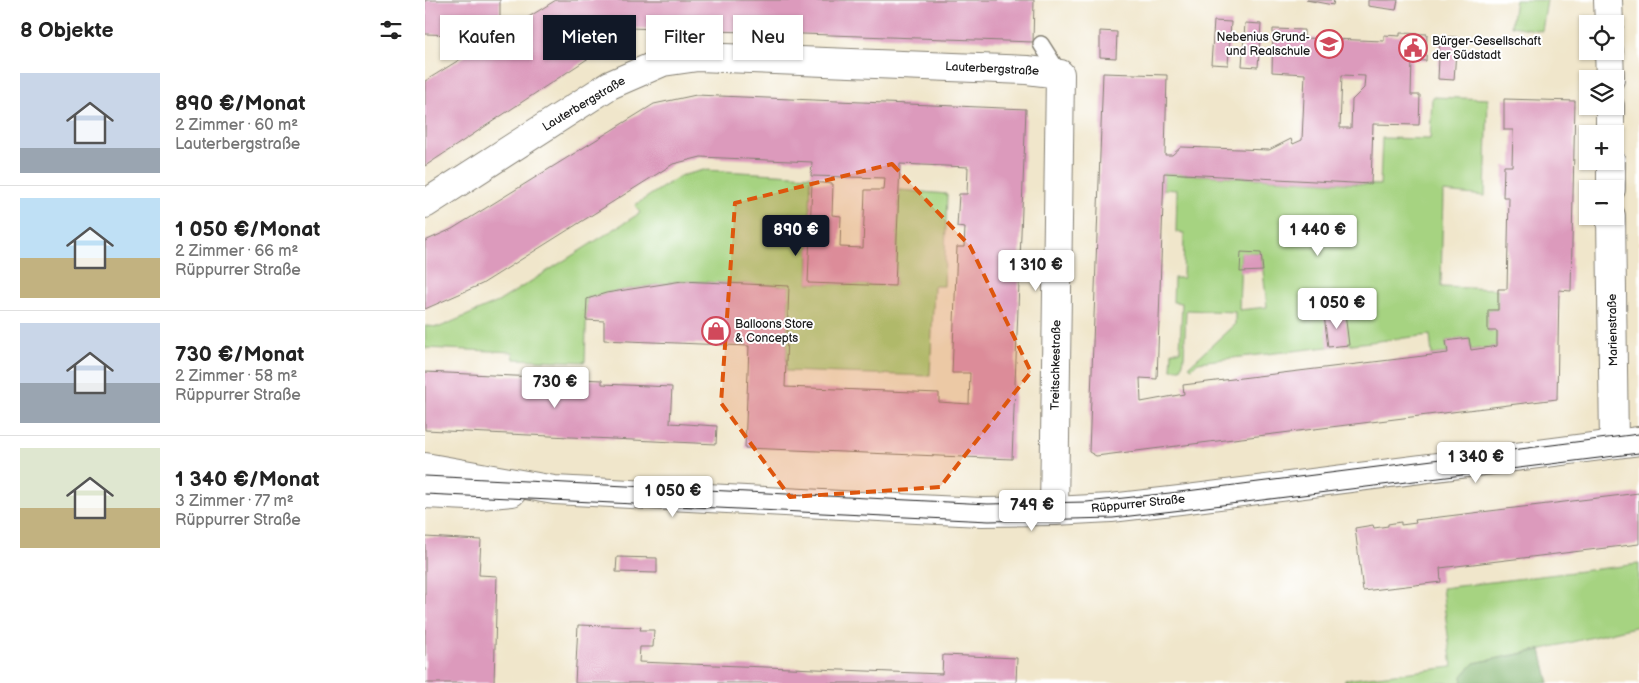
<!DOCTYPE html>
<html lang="de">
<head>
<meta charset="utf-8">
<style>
  :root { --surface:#fff; --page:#f6f6f6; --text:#222; --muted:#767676; --line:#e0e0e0; --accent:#111827 }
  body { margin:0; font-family:"Balsamiq Sans",sans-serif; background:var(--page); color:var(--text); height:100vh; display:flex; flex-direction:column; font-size:19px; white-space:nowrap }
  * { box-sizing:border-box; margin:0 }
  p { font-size:16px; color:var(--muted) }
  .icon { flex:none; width:28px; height:28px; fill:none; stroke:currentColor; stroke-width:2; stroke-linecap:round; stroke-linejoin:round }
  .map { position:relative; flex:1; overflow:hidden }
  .sheet { display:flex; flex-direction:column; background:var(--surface); width:425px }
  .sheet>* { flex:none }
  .hud { position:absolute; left:15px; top:15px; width:475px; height:45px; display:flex; gap:10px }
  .controls { position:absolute; left:1154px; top:15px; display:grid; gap:10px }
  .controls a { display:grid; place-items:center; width:45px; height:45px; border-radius:0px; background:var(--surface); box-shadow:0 1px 4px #0004; font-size:25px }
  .price { position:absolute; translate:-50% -42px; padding:0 11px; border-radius:5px; background:#fff; color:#222; font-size:16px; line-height:32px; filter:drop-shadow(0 1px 2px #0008) }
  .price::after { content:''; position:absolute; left:50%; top:30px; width:15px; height:11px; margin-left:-8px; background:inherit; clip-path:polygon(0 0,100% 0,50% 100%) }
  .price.current { background:var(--accent); color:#fff }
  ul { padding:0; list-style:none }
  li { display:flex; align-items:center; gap:15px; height:125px; padding:0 20px }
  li+li { border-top:1px solid var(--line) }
  li span { display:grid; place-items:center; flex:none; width:140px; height:100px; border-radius:0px; color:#555 }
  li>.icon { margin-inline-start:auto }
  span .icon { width:60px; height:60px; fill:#fffc; stroke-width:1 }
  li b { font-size:21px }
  h2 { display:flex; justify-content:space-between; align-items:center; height:60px; padding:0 20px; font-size:21px }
  .tag { padding:0 18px; border-radius:0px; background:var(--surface); box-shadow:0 1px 4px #0004; font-size:18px; line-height:45px }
  .tag.current { background:var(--accent); color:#fff }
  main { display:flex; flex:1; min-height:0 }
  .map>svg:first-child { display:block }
  .green { fill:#a6d381; stroke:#61784e; fill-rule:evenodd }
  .forest { fill:#84b56f; stroke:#506846 }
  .building { fill:#dc9abc; fill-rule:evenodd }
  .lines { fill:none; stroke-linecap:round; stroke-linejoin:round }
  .lane-casing { stroke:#868174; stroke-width:18 }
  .street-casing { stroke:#868174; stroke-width:30 }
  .secondary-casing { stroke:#868174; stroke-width:30 }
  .lane { stroke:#fff; stroke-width:15 }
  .street { stroke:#fff; stroke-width:28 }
  .secondary { stroke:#fff; stroke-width:28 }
  .tram { stroke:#1c1c1c; stroke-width:1 }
  .marked { fill:#de560d; fill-opacity:0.2; stroke:#de560d; stroke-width:4; stroke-dasharray:10 6; stroke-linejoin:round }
  .labels { text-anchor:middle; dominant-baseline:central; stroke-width:4; stroke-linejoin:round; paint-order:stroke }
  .poi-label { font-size:12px; fill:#1c1c1c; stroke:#fff; text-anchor:start }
  .street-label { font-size:12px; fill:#1c1c1c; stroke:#fff }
</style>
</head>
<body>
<main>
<section class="sheet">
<h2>8 Objekte<svg class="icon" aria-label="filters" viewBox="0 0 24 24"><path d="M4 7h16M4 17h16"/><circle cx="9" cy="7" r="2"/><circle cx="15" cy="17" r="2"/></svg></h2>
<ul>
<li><span style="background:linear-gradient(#c9d6e8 75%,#9aa5b1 0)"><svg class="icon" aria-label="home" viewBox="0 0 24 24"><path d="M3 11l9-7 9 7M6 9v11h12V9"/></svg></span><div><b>890 €/Monat</b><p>2 Zimmer · 60 m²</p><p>Lauterbergstraße</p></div></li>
<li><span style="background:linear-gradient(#bfe0f5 60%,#c2b280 0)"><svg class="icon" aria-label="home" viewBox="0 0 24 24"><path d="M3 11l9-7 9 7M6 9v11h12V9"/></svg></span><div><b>1 050 €/Monat</b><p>2 Zimmer · 66 m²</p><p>Rüppurrer Straße</p></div></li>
<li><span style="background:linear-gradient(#c9d6e8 60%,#9aa5b1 0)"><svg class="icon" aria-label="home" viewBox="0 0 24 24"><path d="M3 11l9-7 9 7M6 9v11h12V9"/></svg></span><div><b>730 €/Monat</b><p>2 Zimmer · 58 m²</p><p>Rüppurrer Straße</p></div></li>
<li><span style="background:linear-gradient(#dfe7d0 60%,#c2b280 0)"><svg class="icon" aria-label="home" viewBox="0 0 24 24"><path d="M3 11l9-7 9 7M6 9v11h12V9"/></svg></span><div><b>1 340 €/Monat</b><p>3 Zimmer · 77 m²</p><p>Rüppurrer Straße</p></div></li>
</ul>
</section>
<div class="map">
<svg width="1214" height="683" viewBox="0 0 1214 683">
  <rect width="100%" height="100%" fill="#fff"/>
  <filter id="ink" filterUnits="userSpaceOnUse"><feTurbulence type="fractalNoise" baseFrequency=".02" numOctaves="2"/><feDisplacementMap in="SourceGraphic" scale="10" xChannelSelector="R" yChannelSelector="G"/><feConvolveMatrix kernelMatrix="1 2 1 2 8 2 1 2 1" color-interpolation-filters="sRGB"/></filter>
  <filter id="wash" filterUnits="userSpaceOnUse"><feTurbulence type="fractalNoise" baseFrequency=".0096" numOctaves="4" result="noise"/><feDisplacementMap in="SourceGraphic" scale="20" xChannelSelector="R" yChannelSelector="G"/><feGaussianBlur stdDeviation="1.12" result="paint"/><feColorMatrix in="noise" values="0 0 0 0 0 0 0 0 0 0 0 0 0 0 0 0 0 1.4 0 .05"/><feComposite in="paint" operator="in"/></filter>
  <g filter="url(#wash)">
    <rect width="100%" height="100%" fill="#f0e6cb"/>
    <g class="green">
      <path d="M1090 0H1122L1117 31 1086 26Z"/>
      <path d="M1007 97 1063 99 1060 196 1018 192 1016 287 1073 289V310H1063V331H1072V346L1046 350 1044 338 1021 341 1023 353 1007 355 1005 335 773 362 767 368 764 366 810 324V312L761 310 759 358 756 369H746L747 351H755L757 303 748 302 749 278H758L759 233 751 232 752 190 738 189 739 173 955 185 957 138 1005 139ZM816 253H836L842 307 814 310Z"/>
      <path d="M279 170 386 176 383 283 470 286 474 190 522 194 519 286H509L505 376 361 371 364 286 257 281 181 293 162 298 160 362 89 359 88 352 0 348V326L15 327 73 302 215 213 210 205 255 176Z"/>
      <path d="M1214 564V626L1118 649 1049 663 1037 676 1038 683H919L920 680 1027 667 1017 588Z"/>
    </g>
    <path class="forest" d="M1116 650 1124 683H1038L1037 676 1049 663Z"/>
    <g id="blocks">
      <g class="building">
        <path d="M0 0H75V17L81 31 131 0H609L608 42 204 28 185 36 188 42 0 166V81L42 55 33 35 0 34Z"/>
        <path d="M881 0H909L908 5Z"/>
        <path d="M943 0H973L971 10 943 6Z"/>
        <path d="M789 21 806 22 803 65 786 64Z"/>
        <path d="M820 23 836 24 833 67 817 66Z"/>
        <path d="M848 29 879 30V38L959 41V35L975 36V33L1002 34 1001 61 987 60 986 95H995L994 125 948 124 946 184 739 173 732 379 715 378 716 402 759 394 758 385 1023 353 1021 341 1044 338 1046 350 1072 346V331H1063V310H1073V289H1082L1084 197H1078L1079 166H1087L1088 130H1079V99L1150 101 1146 291 1134 290 1132 399 671 456 664 452 678 73 742 75 740 155H747L756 147 844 150 866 139 868 144 877 140 880 74 847 72ZM917 75 940 76 939 88 927 100 926 128H915Z"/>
        <path d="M675 31 692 32 691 58 675 57Z"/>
        <path d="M1015 36 1032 37 1029 80 1013 79Z"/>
        <path d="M271 95 601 109 587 459 320 448 324 346 179 340V321L161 320 162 299 181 293 257 281 364 286 360 387 514 393V402L544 404 545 373H527L532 247H539L540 228 532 227 534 194H542L543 167 475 164 470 286 383 283 387 182 408 184 407 215 416 216 415 247 438 248 440 190H459L460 178 386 176 387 162 276 157 248 164 57 284 0 309V241L27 229 229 104Z"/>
        <path d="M816 252 836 253 838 271 815 272Z"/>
        <path d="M920 313 924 345 903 347 899 315Z"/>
        <path d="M0 372 177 380V384L247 387 245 423 292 426 291 444 0 430Z"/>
        <path d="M1214 493V544L1015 568 1016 582 938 591 930 528 948 525 949 528 963 526V524L969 523 976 522V525L991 523 990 520Z"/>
        <path d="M0 537 56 540 54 575 72 576 69 683H0Z"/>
        <path d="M192 557 232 558V573L191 572Z"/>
        <path d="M153 625 216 627 215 630H229L228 647H215L214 662 517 674 518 655 592 658 591 683H150Z"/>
      </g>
    </g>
  </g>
  <g filter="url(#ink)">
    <use href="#blocks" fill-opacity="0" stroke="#868174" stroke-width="1"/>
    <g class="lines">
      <defs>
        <path id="lane" d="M616 44 635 74"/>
        <g id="street">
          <path d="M1183 0 1184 24"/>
          <path d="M1184 51 1185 79"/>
          <path d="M1185 106V134"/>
          <path d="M1186 161V189"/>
          <path d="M0 204 185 85 238 62 273 57 602 70 635 74 629 511"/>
          <path d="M1186 216 1189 444"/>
        </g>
        <g id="secondary">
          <path d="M0 467 129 490 492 509 557 512 629 511 686 508 755 500 1214 441"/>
          <path d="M0 494 44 496 87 492"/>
        </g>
      </defs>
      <use href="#lane" class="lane-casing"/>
      <use href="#street" class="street-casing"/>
      <use href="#secondary" class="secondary-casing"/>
      <use href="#lane" class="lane"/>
      <use href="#street" class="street"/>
      <use href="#secondary" class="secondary"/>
      <g class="tram">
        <path d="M0 476 563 504 662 502 754 492 1214 434"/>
        <path d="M0 494 564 521 688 518 757 510 1214 453"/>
      </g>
    </g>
  </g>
  <path class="marked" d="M467 164 545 246 606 372 515 487 365 497 296 403 310 203Z"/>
  <defs>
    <symbol id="school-ring" viewBox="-11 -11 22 22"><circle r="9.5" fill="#fff" stroke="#d1495b" stroke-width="1.5"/><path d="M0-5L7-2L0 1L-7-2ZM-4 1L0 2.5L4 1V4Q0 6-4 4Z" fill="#d1495b"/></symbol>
    <symbol id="civic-ring" viewBox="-11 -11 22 22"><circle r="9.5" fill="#fff" stroke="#d1495b" stroke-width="1.5"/><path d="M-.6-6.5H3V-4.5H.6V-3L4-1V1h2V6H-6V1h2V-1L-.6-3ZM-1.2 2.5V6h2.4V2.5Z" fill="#d1495b"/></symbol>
    <symbol id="shop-ring" viewBox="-11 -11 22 22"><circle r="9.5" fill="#fff" stroke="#d1495b" stroke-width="1.5"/><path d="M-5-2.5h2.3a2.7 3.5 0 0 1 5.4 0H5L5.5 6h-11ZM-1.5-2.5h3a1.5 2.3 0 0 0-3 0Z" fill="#d1495b"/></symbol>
  </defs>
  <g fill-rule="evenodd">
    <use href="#school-ring" x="888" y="28" width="32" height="32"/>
    <use href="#civic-ring" x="972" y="32" width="32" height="32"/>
    <use href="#shop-ring" x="275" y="315" width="32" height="32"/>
  </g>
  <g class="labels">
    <g class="poi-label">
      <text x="885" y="37" text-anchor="end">Nebenius Grund-<tspan x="885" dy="14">und Realschule</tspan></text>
      <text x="1007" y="41">Bürger-Gesellschaft<tspan x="1007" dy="14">der Südstadt</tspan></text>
      <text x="310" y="324">Balloons Store<tspan x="310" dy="14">&amp; Concepts</tspan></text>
    </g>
    <g class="street-label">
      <text transform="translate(567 69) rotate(3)">Lauterbergstraße</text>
      <text transform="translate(159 104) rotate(-31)">Lauterbergstraße</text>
      <text transform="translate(1188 330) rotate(-91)">Marienstraße</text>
      <text transform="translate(631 365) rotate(-89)">Treitschkestraße</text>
      <text transform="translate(713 504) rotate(-6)">Rüppurrer Straße</text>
    </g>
  </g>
</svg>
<div class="controls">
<a><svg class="icon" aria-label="locate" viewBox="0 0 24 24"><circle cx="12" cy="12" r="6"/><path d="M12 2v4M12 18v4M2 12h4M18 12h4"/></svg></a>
<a><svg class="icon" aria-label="layers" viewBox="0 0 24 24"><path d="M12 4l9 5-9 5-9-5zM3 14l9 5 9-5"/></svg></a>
<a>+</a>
<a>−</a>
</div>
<b class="price current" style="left:371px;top:257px">890 €</b>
<b class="price" style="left:893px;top:257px">1 440 €</b>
<b class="price" style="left:611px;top:292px">1 310 €</b>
<b class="price" style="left:912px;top:330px">1 050 €</b>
<b class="price" style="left:130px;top:409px">730 €</b>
<b class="price" style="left:1051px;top:484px">1 340 €</b>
<b class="price" style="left:248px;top:518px">1 050 €</b>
<b class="price" style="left:607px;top:532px">749 €</b>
<div class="hud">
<a class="tag">Kaufen</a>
<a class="tag current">Mieten</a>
<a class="tag">Filter</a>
<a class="tag">Neu</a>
</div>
</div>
</main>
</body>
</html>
